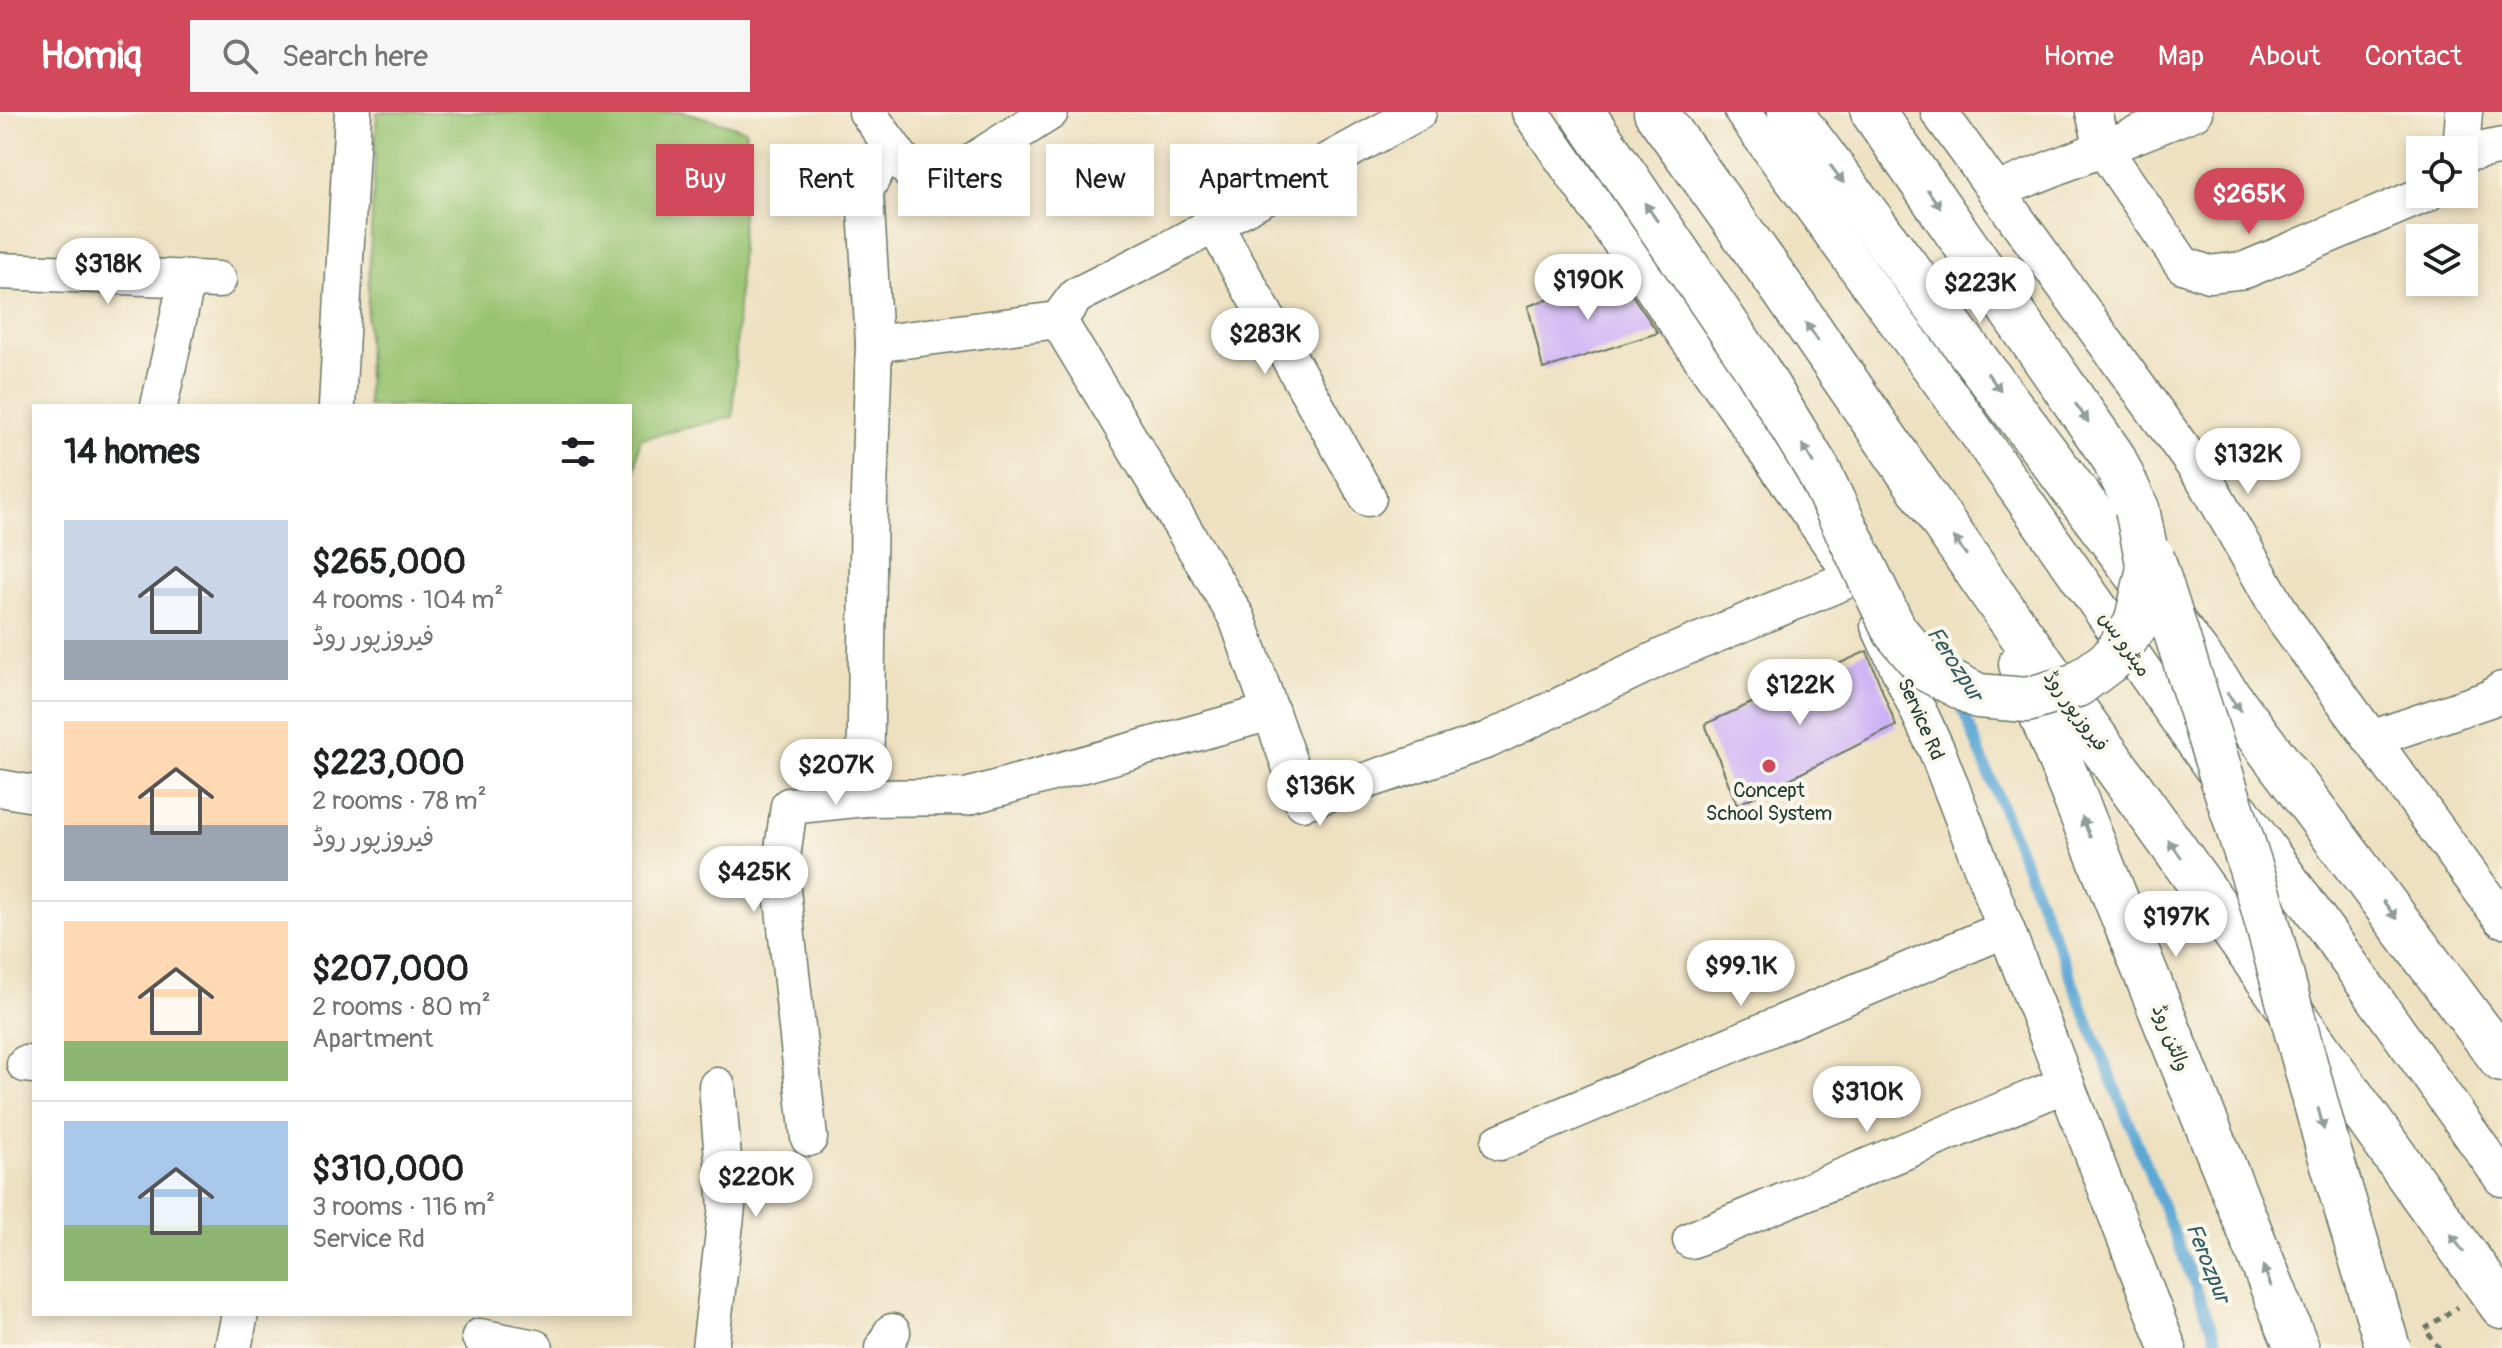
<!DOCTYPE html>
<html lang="en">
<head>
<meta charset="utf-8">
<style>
  :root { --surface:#fff; --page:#f6f6f6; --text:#202124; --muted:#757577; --line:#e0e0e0; --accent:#d1495b }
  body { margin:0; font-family:Pangolin,"Playpen Sans Arabic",sans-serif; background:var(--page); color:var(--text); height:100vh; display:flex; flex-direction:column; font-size:30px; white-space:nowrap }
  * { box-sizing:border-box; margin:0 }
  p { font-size:26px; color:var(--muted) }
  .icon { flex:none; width:44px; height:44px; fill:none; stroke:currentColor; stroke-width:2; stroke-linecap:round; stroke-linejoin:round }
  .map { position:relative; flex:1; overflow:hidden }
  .drawer { position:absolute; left:32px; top:292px; width:600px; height:912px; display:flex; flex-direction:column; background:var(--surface); border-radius:0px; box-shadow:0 4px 12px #0003 }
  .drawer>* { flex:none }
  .hud { position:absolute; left:656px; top:32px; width:760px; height:72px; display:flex; gap:16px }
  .controls { position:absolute; left:2406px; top:24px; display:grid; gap:16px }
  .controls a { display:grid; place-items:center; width:72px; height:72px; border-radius:0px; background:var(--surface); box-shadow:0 4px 12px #0003; font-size:40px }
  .price { position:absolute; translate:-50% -68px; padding:0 18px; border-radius:28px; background:#fff; color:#222; font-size:26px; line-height:52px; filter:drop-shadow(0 2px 4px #0008) }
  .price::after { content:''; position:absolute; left:50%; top:48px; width:24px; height:18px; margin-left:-12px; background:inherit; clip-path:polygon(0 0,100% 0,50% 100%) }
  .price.active { background:var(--accent); color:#fff }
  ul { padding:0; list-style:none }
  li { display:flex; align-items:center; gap:24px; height:200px; padding:0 32px }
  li+li { border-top:2px solid var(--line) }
  li span { display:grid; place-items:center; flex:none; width:224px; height:160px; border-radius:0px; color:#555 }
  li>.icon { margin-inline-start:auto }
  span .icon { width:96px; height:96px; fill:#fffc; stroke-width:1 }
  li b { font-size:34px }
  h2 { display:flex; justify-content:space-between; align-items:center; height:96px; padding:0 32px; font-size:34px }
  .pill { padding:0 28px; border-radius:0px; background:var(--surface); box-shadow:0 4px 12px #0003; font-size:28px; line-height:72px }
  .pill.active { background:var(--accent); color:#fff }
  header { display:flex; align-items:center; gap:48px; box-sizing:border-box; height:112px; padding:0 40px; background:var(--accent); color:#fff }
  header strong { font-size:38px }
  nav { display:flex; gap:44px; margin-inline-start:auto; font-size:28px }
  .search { width:560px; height:72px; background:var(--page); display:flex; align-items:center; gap:20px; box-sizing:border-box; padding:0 28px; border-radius:0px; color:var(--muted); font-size:30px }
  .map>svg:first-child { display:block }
  .green { fill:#98c36f; stroke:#5c8052; stroke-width:2 }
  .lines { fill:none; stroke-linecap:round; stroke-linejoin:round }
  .stream { stroke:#5da8d5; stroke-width:11 }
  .building { fill:#cdb1f5 }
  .minor-casing { stroke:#677665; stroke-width:39 }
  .major-casing { stroke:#677665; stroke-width:47 }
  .path { stroke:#677665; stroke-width:5; stroke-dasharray:6 6; stroke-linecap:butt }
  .minor { stroke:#fff; stroke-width:36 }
  .major { stroke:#fff; stroke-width:44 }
  .major-bridge-casing { stroke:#677665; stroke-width:47; stroke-linecap:butt }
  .major-bridge { stroke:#fff; stroke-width:44 }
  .oneway { fill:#8f9e9a }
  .poi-dot { fill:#d1495b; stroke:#fbf7ec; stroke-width:3 }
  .labels { text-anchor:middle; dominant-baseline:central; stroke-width:8; stroke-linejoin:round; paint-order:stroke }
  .street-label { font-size:20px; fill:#1f3d34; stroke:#fbf7ec }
  .poi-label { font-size:20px; fill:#1f3d34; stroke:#fbf7ec }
  .water-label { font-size:22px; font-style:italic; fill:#325d64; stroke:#fbf7ec }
</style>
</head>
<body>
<header>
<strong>Homiq</strong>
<div class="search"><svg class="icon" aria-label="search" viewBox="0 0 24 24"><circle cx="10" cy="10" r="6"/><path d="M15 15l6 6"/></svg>Search here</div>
<nav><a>Home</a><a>Map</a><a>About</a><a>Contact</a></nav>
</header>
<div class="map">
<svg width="2502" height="1236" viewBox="0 0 2502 1236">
  <rect width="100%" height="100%" fill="#fbf7ec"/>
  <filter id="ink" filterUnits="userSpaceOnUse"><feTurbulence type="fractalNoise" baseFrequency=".0125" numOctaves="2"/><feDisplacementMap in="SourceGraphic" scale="16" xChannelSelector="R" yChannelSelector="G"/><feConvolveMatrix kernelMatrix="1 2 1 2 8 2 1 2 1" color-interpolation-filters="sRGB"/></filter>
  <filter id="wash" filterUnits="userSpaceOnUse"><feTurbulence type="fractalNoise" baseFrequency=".006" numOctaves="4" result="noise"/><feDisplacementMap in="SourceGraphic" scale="32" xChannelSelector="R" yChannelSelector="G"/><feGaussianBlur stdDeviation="1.8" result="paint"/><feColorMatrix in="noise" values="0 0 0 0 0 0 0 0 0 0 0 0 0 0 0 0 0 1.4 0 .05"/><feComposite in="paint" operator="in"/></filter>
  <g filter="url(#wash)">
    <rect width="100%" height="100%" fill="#eee1c1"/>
    <path class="green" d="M377 0H686L746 18 733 305 640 327 630 394V294H368L367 207Z"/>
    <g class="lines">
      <path class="stream" d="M1960 591 2220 1236"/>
    </g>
    <g id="blocks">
      <g class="building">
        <path d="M1619 164 1658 221 1543 257 1528 194Z"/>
        <path d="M1867 539 1896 614 1737 693 1705 612Z"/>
      </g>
    </g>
  </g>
  <g filter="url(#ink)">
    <use href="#blocks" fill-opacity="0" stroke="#677665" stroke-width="2"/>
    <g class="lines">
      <defs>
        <g id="minor">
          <path d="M867 0 917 69 935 70 967 53 1050 0"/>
          <path d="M1530 0 1852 462"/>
          <path d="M1743 0 1958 294 2212 656"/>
          <path d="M1939 0 2207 371 2285 508 2502 807"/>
          <path d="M2094 0 2103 36 2183 153 2209 162 2245 158 2426 82"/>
          <path d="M890 32 865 79 874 232 1058 208 1076 184 1171 136 1418 0"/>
          <path d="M2461 38 2464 0"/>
          <path d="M2464 42 2502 34"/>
          <path d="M1996 79 2194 0"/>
          <path d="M1214 112 1368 386"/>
          <path d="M0 159 218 168"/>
          <path d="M1058 208 1237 506 1303 690 1488 628 1666 543 1854 465"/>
          <path d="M874 232 869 381 865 686 966 685 1271 600"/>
          <path d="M159 294 187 167"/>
          <path d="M337 294 353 0"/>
          <path d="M1879 514 1937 639 2168 1236"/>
          <path d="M2371 627 2489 587 2502 578"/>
          <path d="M0 676 34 682"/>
          <path d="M2241 698 2502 1066"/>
          <path d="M25 952 34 953"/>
          <path d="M809 1026 780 760 789 694 865 686"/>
          <path d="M1500 1030 2006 817"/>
          <path d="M1691 1128 2066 972"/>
          <path d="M480 1225 535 1236"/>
          <path d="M233 1236 240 1202"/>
          <path d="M710 1236 727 1095 717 974"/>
          <path d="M883 1236 892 1220"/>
        </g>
        <g id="major">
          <path d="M1656 0 1780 173 1993 483 2502 1194"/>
          <path d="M1790 0 2502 948"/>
          <path d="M1873 0 2113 345 2137 397"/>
          <path d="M2021 552 2297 1236"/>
        </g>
      </defs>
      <use href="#minor" class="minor-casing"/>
      <use href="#major" class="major-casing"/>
      <path class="path" d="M2439 1236 2425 1217 2457 1195"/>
      <use href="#minor" class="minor"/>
      <use href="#major" class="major"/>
      <defs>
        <g id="major-bridge">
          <path d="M1582 0 1757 257 1818 358 1895 519 1928 558 1978 584 2027 588 2077 573 2112 547 2136 512 2149 456 2137 397"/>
          <path d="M2152 445 2261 788 2328 1036 2388 1236"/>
        </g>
      </defs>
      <use href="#major-bridge" class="major-bridge-casing"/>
      <use href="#major-bridge" class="major-bridge"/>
    </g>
    <defs><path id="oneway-solid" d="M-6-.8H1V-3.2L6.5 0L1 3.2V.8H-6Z" transform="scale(2)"/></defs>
    <g class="oneway">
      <use href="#oneway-solid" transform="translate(1837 62) rotate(53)"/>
      <use href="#oneway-solid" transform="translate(1934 87) rotate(55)"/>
      <use href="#oneway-solid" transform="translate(1651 100) rotate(-125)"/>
      <use href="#oneway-solid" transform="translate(1812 220) rotate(-125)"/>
      <use href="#oneway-solid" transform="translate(1994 270) rotate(53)"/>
      <use href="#oneway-solid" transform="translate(2082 301) rotate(55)"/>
      <use href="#oneway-solid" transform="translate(1808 342) rotate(-121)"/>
      <use href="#oneway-solid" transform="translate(1960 434) rotate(-125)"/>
      <use href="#oneway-solid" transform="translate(2234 590) rotate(53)"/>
      <use href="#oneway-solid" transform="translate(2086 715) rotate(-112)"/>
      <use href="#oneway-solid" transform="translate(2175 737) rotate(-126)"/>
      <use href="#oneway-solid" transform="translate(2390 798) rotate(53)"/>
      <use href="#oneway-solid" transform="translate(2321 1007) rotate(75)"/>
      <use href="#oneway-solid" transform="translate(2457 1131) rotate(-126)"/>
      <use href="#oneway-solid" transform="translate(2267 1164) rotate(-112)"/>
    </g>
  </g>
  <circle class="poi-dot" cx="1769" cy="654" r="8"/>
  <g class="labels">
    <g class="street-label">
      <text transform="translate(2125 532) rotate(55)">میٹرو بس</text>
      <text transform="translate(2076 599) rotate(54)">فیروزپور روڈ</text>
      <text transform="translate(1921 607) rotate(66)">Service Rd</text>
      <text transform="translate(2171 926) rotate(68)">والٹن روڈ</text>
    </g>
    <g class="poi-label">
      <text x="1769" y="678">Concept<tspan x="1769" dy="23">School System</tspan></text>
    </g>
    <g class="water-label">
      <text transform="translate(1955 552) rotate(57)">Ferozpur</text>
      <text transform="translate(2208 1151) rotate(68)">Ferozpur</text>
    </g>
  </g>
</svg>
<div class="controls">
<a><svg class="icon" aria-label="locate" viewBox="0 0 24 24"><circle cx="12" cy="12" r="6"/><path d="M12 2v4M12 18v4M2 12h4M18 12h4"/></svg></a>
<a><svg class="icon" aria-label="layers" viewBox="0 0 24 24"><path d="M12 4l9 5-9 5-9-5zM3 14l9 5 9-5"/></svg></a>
</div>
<b class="price active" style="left:2249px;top:124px">$265K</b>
<b class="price" style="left:108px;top:194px">$318K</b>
<b class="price" style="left:1588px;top:210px">$190K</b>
<b class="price" style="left:1980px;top:213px">$223K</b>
<b class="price" style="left:1265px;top:264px">$283K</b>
<b class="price" style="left:2248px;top:384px">$132K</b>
<b class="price" style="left:1800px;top:615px">$122K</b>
<b class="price" style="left:836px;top:695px">$207K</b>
<b class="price" style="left:1320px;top:716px">$136K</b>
<b class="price" style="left:754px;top:802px">$425K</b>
<b class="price" style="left:2176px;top:847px">$197K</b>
<b class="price" style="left:1741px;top:896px">$99.1K</b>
<b class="price" style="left:1867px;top:1022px">$310K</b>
<b class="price" style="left:756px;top:1107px">$220K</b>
<div class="hud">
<a class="pill active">Buy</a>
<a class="pill">Rent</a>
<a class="pill">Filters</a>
<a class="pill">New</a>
<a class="pill">Apartment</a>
</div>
<section class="drawer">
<h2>14 homes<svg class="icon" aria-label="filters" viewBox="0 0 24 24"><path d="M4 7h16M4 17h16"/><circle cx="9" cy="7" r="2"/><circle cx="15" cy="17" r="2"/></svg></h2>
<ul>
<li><span style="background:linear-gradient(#c9d6e8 75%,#9aa5b1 0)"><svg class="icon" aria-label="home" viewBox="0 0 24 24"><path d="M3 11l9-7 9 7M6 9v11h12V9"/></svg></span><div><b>$265,000</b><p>4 rooms · 104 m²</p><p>فیروزپور روڈ</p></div></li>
<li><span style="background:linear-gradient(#ffd9b3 65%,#9aa5b1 0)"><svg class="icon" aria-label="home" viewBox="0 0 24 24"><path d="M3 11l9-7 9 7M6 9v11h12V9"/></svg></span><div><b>$223,000</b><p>2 rooms · 78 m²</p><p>فیروزپور روڈ</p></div></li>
<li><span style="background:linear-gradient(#ffd9b3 75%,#8fb573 0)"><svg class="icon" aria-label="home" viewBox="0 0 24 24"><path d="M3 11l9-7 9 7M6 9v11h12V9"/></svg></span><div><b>$207,000</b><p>2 rooms · 80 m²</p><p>Apartment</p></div></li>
<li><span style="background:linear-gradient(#a9c7e8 65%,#8fb573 0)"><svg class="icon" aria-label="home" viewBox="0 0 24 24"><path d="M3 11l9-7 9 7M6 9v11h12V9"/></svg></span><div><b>$310,000</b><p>3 rooms · 116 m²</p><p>Service Rd</p></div></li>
</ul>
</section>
</div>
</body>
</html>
